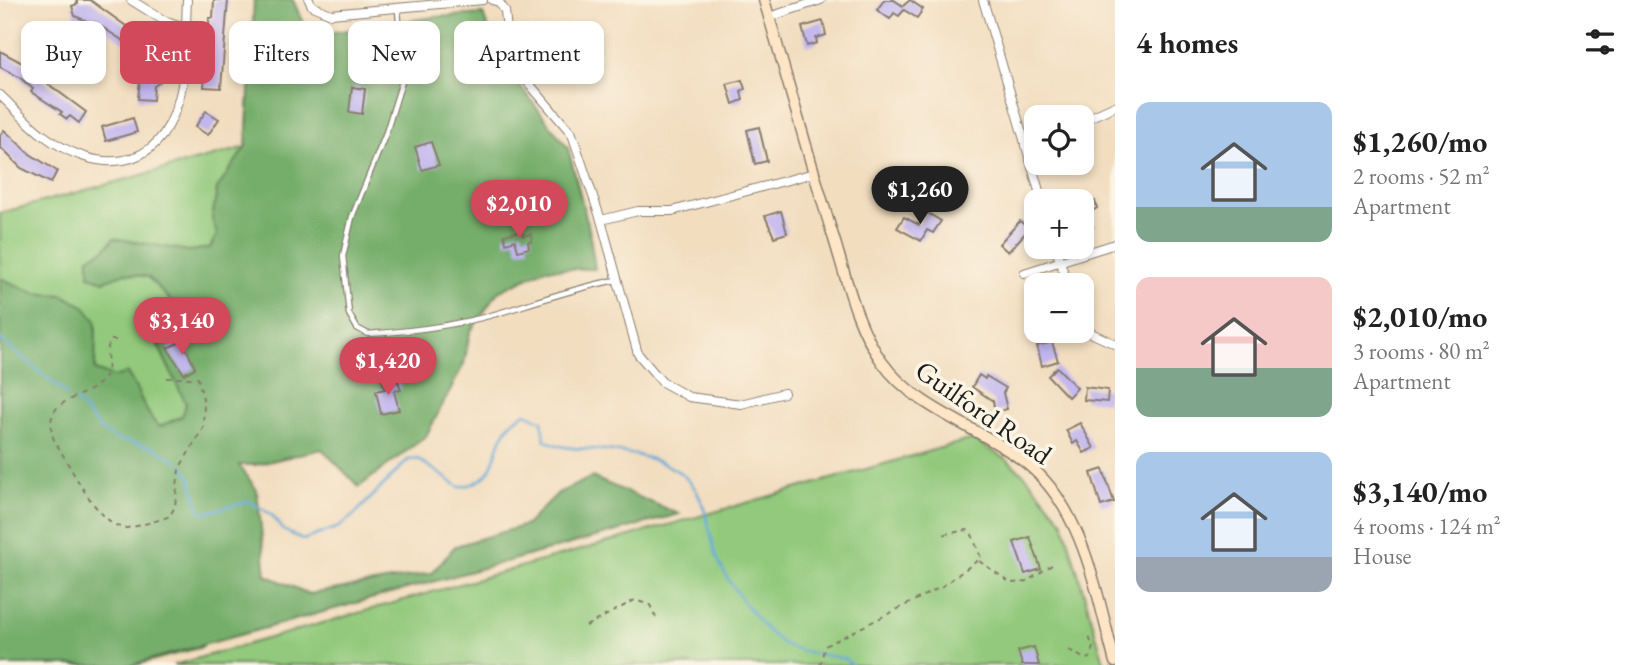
<!DOCTYPE html>
<html lang="en">
<head>
<meta charset="utf-8">
<style>
  :root { --surface:#fff; --page:#f6f6f6; --text:#222; --muted:#767676; --accent:#d1495b }
  body { margin:0; font-family:"EB Garamond",serif; background:var(--page); color:var(--text); height:100vh; display:flex; flex-direction:column; font-size:26px; white-space:nowrap }
  * { box-sizing:border-box; margin:0 }
  p { font-size:23px; color:var(--muted) }
  .icon { flex:none; width:38px; height:38px; fill:none; stroke:currentColor; stroke-width:2; stroke-linecap:round; stroke-linejoin:round }
  .map { position:relative; flex:1; overflow:hidden }
  .drawer { display:flex; flex-direction:column; background:var(--surface); width:525px }
  .drawer>* { flex:none }
  .top-card { position:absolute; left:21px; top:21px; width:665px; height:63px; display:flex; gap:14px }
  .fabs { position:absolute; left:1024px; top:105px; display:grid; gap:14px }
  .fabs a { display:grid; place-items:center; width:70px; height:70px; border-radius:14px; background:var(--surface); box-shadow:0 4px 10px #0003; font-size:35px }
  .price { position:absolute; translate:-50% -60px; padding:0 16px; border-radius:24px; background:var(--accent); color:#fff; font-size:23px; line-height:46px; filter:drop-shadow(0 2px 4px #0008) }
  .price::after { content:''; position:absolute; left:50%; top:42px; width:21px; height:16px; margin-left:-10px; background:inherit; clip-path:polygon(0 0,100% 0,50% 100%) }
  .price.current { background:#222; color:#fff }
  ul { padding:0; list-style:none }
  li { display:flex; align-items:center; gap:21px; height:175px; padding:0 21px }
  li span { display:grid; place-items:center; flex:none; width:196px; height:140px; border-radius:14px; color:#555 }
  li>.icon { margin-inline-start:auto }
  span .icon { width:84px; height:84px; fill:#fffc; stroke-width:1 }
  li b { font-size:30px }
  h2 { display:flex; justify-content:space-between; align-items:center; height:84px; padding:0 21px; font-size:30px }
  .chip { padding:0 24px; border-radius:14px; background:var(--surface); box-shadow:0 4px 10px #0003; font-size:24px; line-height:63px }
  .chip.current { background:var(--accent); color:#fff }
  main { display:flex; flex:1; min-height:0 }
  .map>svg:first-child { display:block }
  .green { fill:#92c97b; stroke:#57724c; stroke-width:2 }
  .forest { fill:#75ad6b; stroke:#486444; stroke-width:2 }
  .lines { fill:none; stroke-linecap:round; stroke-linejoin:round }
  .stream { stroke:#5fa7d6; stroke-width:2.5 }
  .building { fill:#c1b5ef }
  .lane-casing { stroke:#877c6e; stroke-width:7 }
  .street-casing { stroke:#877c6e; stroke-width:10 }
  .secondary-casing { stroke:#877c6e; stroke-width:13 }
  .path { stroke:#877c6e; stroke-width:2; stroke-dasharray:5 5; stroke-linecap:butt }
  .lane { stroke:#fff; stroke-width:4.5 }
  .street { stroke:#fff; stroke-width:8 }
  .secondary { stroke:#fde5c5; stroke-width:10 }
  .labels { text-anchor:middle; dominant-baseline:central; stroke-width:7; stroke-linejoin:round; paint-order:stroke }
  .street-label { font-size:28px; fill:#1c1c1c; stroke:#fcf5e5 }
</style>
</head>
<body>
<main>
<div class="map">
<svg width="1115" height="665" viewBox="0 0 1115 665">
  <rect width="100%" height="100%" fill="#fcf5e5"/>
  <filter id="ink" filterUnits="userSpaceOnUse"><feTurbulence type="fractalNoise" baseFrequency=".0143" numOctaves="2"/><feDisplacementMap in="SourceGraphic" scale="14" xChannelSelector="R" yChannelSelector="G"/><feConvolveMatrix kernelMatrix="1 2 1 2 8 2 1 2 1" color-interpolation-filters="sRGB"/></filter>
  <filter id="wash" filterUnits="userSpaceOnUse"><feTurbulence type="fractalNoise" baseFrequency=".00686" numOctaves="4" result="noise"/><feDisplacementMap in="SourceGraphic" scale="28" xChannelSelector="R" yChannelSelector="G"/><feGaussianBlur stdDeviation="1.57" result="paint"/><feColorMatrix in="noise" values="0 0 0 0 0 0 0 0 0 0 0 0 0 0 0 0 0 1.4 0 .05"/><feComposite in="paint" operator="in"/></filter>
  <g filter="url(#wash)">
    <rect width="100%" height="100%" fill="#f2ddbf"/>
    <g class="green">
      <path d="M246 147 203 647 136 665H0V213Z"/>
      <path d="M972 439 1006 459 1027 477 1063 522 1105 665H174Z"/>
    </g>
    <path class="forest" d="M254 0H293L309 36 434 17 483 14 500 60 568 148 589 229 595 269H545L498 292 470 332 464 364 426 436 359 487 322 449 255 465H239L257 490 266 575 309 594 432 573 455 546 526 525 558 493 592 477 679 514 131 665H0V278L35 293 63 295 84 306 96 321 95 370 114 377 127 373C140 391 143 411 159 427L182 416 186 404 158 345 177 331 186 317 148 277 125 273 104 281 89 276V257L104 250 114 238 189 251 210 248 217 234 212 219 217 189 246 146Z"/>
    <g class="lines">
      <g class="stream">
        <path d="M0 339 68 395"/>
        <path d="M76 401 103 432 119 440 153 447 177 461"/>
        <path d="M182 465 191 478 199 510 206 513 249 501 272 515 283 530 303 540 339 527 354 515 408 460 418 459 459 487C511 481 482 434 526 413L542 421 545 440C567 452 588 447 612 451 637 454 673 462 690 482 705 498 709 531 715 551 722 576 765 636 788 646 804 654 827 654 845 659L852 665"/>
      </g>
    </g>
    <g id="blocks">
      <g class="building">
        <path d="M76 0H90L137 34 153 55 147 60 160 82 154 86 153 100 138 99 140 79 148 73 137 55 128 44 94 22 93 24 75 16 72 6 78 4Z"/>
        <path d="M214 0H228L221 88 204 87 205 74H209V18H213Z"/>
        <path d="M884 0H894L903 6 910 0 923 9 917 18 904 10 899 16 894 13 890 19 877 10Z"/>
        <path d="M823 21 826 35 816 38 817 43 807 46 802 27Z"/>
        <path d="M0 51 43 74 40 78 86 112 79 123 70 116 67 119 60 114 62 112 31 92 33 89 19 77 0 67Z"/>
        <path d="M742 80 745 89 741 91 743 100 733 104 727 84Z"/>
        <path d="M352 87 365 89 362 114 349 112Z"/>
        <path d="M206 111 219 119 208 135 195 127Z"/>
        <path d="M133 118 137 132 106 141 102 127Z"/>
        <path d="M759 127 767 161 755 164 747 130Z"/>
        <path d="M4 130 30 154 57 171 51 183 21 168 0 147V135Z"/>
        <path d="M431 142 439 165 422 170 415 147Z"/>
        <path d="M1095 201 1097 208 1089 213 1093 227 1082 230V204Z"/>
        <path d="M781 211 787 233 774 237 765 216Z"/>
        <path d="M926 212 941 221 933 233 927 230 921 241 897 228 904 217 919 225Z"/>
        <path d="M1020 221 1029 229 1008 252 999 244Z"/>
        <path d="M522 231 523 236 531 234 532 241 528 242 529 248 518 251 515 240 506 243 504 235Z"/>
        <path d="M183 341 195 368 184 374 167 348Z"/>
        <path d="M1052 342 1058 361 1042 366 1037 346Z"/>
        <path d="M1057 367 1077 388 1068 397 1048 376Z"/>
        <path d="M979 375 985 379 986 376 1006 388 1003 393 1007 409 995 412 993 401 972 387Z"/>
        <path d="M390 378 391 383 398 381 401 390 394 391 399 410 381 414 376 391 385 389 382 380Z"/>
        <path d="M1085 387 1108 390 1107 402 1084 400Z"/>
        <path d="M1080 423 1094 448 1084 453 1077 441 1073 444 1066 430Z"/>
        <path d="M1103 469 1114 502 1101 506 1091 473Z"/>
        <path d="M1030 537 1041 569 1025 574 1014 542Z"/>
        <path d="M1034 647 1039 665H1022L1018 651Z"/>
      </g>
    </g>
  </g>
  <g filter="url(#ink)">
    <use href="#blocks" fill-opacity="0" stroke="#877c6e" stroke-width="2"/>
    <g class="lines">
      <defs>
        <path id="lane" d="M398 9 403 78 385 136 352 217 343 256 349 314 357 328 368 334C416 331 467 324 512 309 547 298 580 287 616 280"/>
        <g id="street">
          <path d="M131 0 163 20 185 27"/>
          <path d="M309 0 312 6 331 14 483 0"/>
          <path d="M492 0 499 2 505 11 509 50 515 67 572 134 601 220 638 354 662 382 689 397 741 404 784 393"/>
          <path d="M983 0 1042 201"/>
          <path d="M769 17 821 0"/>
          <path d="M0 95C14 108 28 124 43 135 97 175 158 173 178 102 188 70 185 32 187 0"/>
          <path d="M1082 121 1115 106"/>
          <path d="M1025 146 1036 141"/>
          <path d="M601 220 638 211H672L814 173"/>
          <path d="M1055 247 1068 285"/>
          <path d="M1024 273 1115 244"/>
          <path d="M1082 322 1093 334 1115 344"/>
        </g>
        <path id="secondary" d="M764 0C788 80 809 160 834 239 847 281 857 327 882 362 916 410 980 427 1025 462 1084 508 1096 593 1115 662"/>
      </defs>
      <use href="#lane" class="lane-casing"/>
      <use href="#street" class="street-casing"/>
      <use href="#secondary" class="secondary-casing"/>
      <g class="path">
        <path d="M116 340H111C103 352 112 367 104 378 85 403 39 394 54 440 69 463 96 523 124 528 128 529 164 519 170 516L175 506 179 469 203 428 204 403 198 378H165"/>
        <path d="M979 561 1011 583 1026 582 1052 565"/>
        <path d="M586 626 635 600 650 605 656 618"/>
        <path d="M1069 650 1085 659 1090 658 1093 647 1088 634"/>
        <path d="M820 665 825 646 941 587 981 558 971 532 967 530 940 535"/>
      </g>
      <use href="#lane" class="lane"/>
      <use href="#street" class="street"/>
      <use href="#secondary" class="secondary"/>
    </g>
  </g>
  <g class="labels">
    <g class="street-label">
      <text transform="translate(984 412) rotate(35)">Guilford Road</text>
    </g>
  </g>
</svg>
<div class="fabs">
<a><svg class="icon" aria-label="locate" viewBox="0 0 24 24"><circle cx="12" cy="12" r="6"/><path d="M12 2v4M12 18v4M2 12h4M18 12h4"/></svg></a>
<a>+</a>
<a>−</a>
</div>
<b class="price current" style="left:920px;top:226px">$1,260</b>
<b class="price" style="left:519px;top:240px">$2,010</b>
<b class="price" style="left:182px;top:357px">$3,140</b>
<b class="price" style="left:388px;top:397px">$1,420</b>
<div class="top-card">
<a class="chip">Buy</a>
<a class="chip current">Rent</a>
<a class="chip">Filters</a>
<a class="chip">New</a>
<a class="chip">Apartment</a>
</div>
</div>
<section class="drawer">
<h2>4 homes<svg class="icon" aria-label="filters" viewBox="0 0 24 24"><path d="M4 7h16M4 17h16"/><circle cx="9" cy="7" r="2"/><circle cx="15" cy="17" r="2"/></svg></h2>
<ul>
<li><span style="background:linear-gradient(#a9c7e8 75%,#7fa58c 0)"><svg class="icon" aria-label="home" viewBox="0 0 24 24"><path d="M3 11l9-7 9 7M6 9v11h12V9"/></svg></span><div><b>$1,260/mo</b><p>2 rooms · 52 m²</p><p>Apartment</p></div></li>
<li><span style="background:linear-gradient(#f6c9c9 65%,#7fa58c 0)"><svg class="icon" aria-label="home" viewBox="0 0 24 24"><path d="M3 11l9-7 9 7M6 9v11h12V9"/></svg></span><div><b>$2,010/mo</b><p>3 rooms · 80 m²</p><p>Apartment</p></div></li>
<li><span style="background:linear-gradient(#a9c7e8 75%,#9aa5b1 0)"><svg class="icon" aria-label="home" viewBox="0 0 24 24"><path d="M3 11l9-7 9 7M6 9v11h12V9"/></svg></span><div><b>$3,140/mo</b><p>4 rooms · 124 m²</p><p>House</p></div></li>
</ul>
</section>
</main>
</body>
</html>
